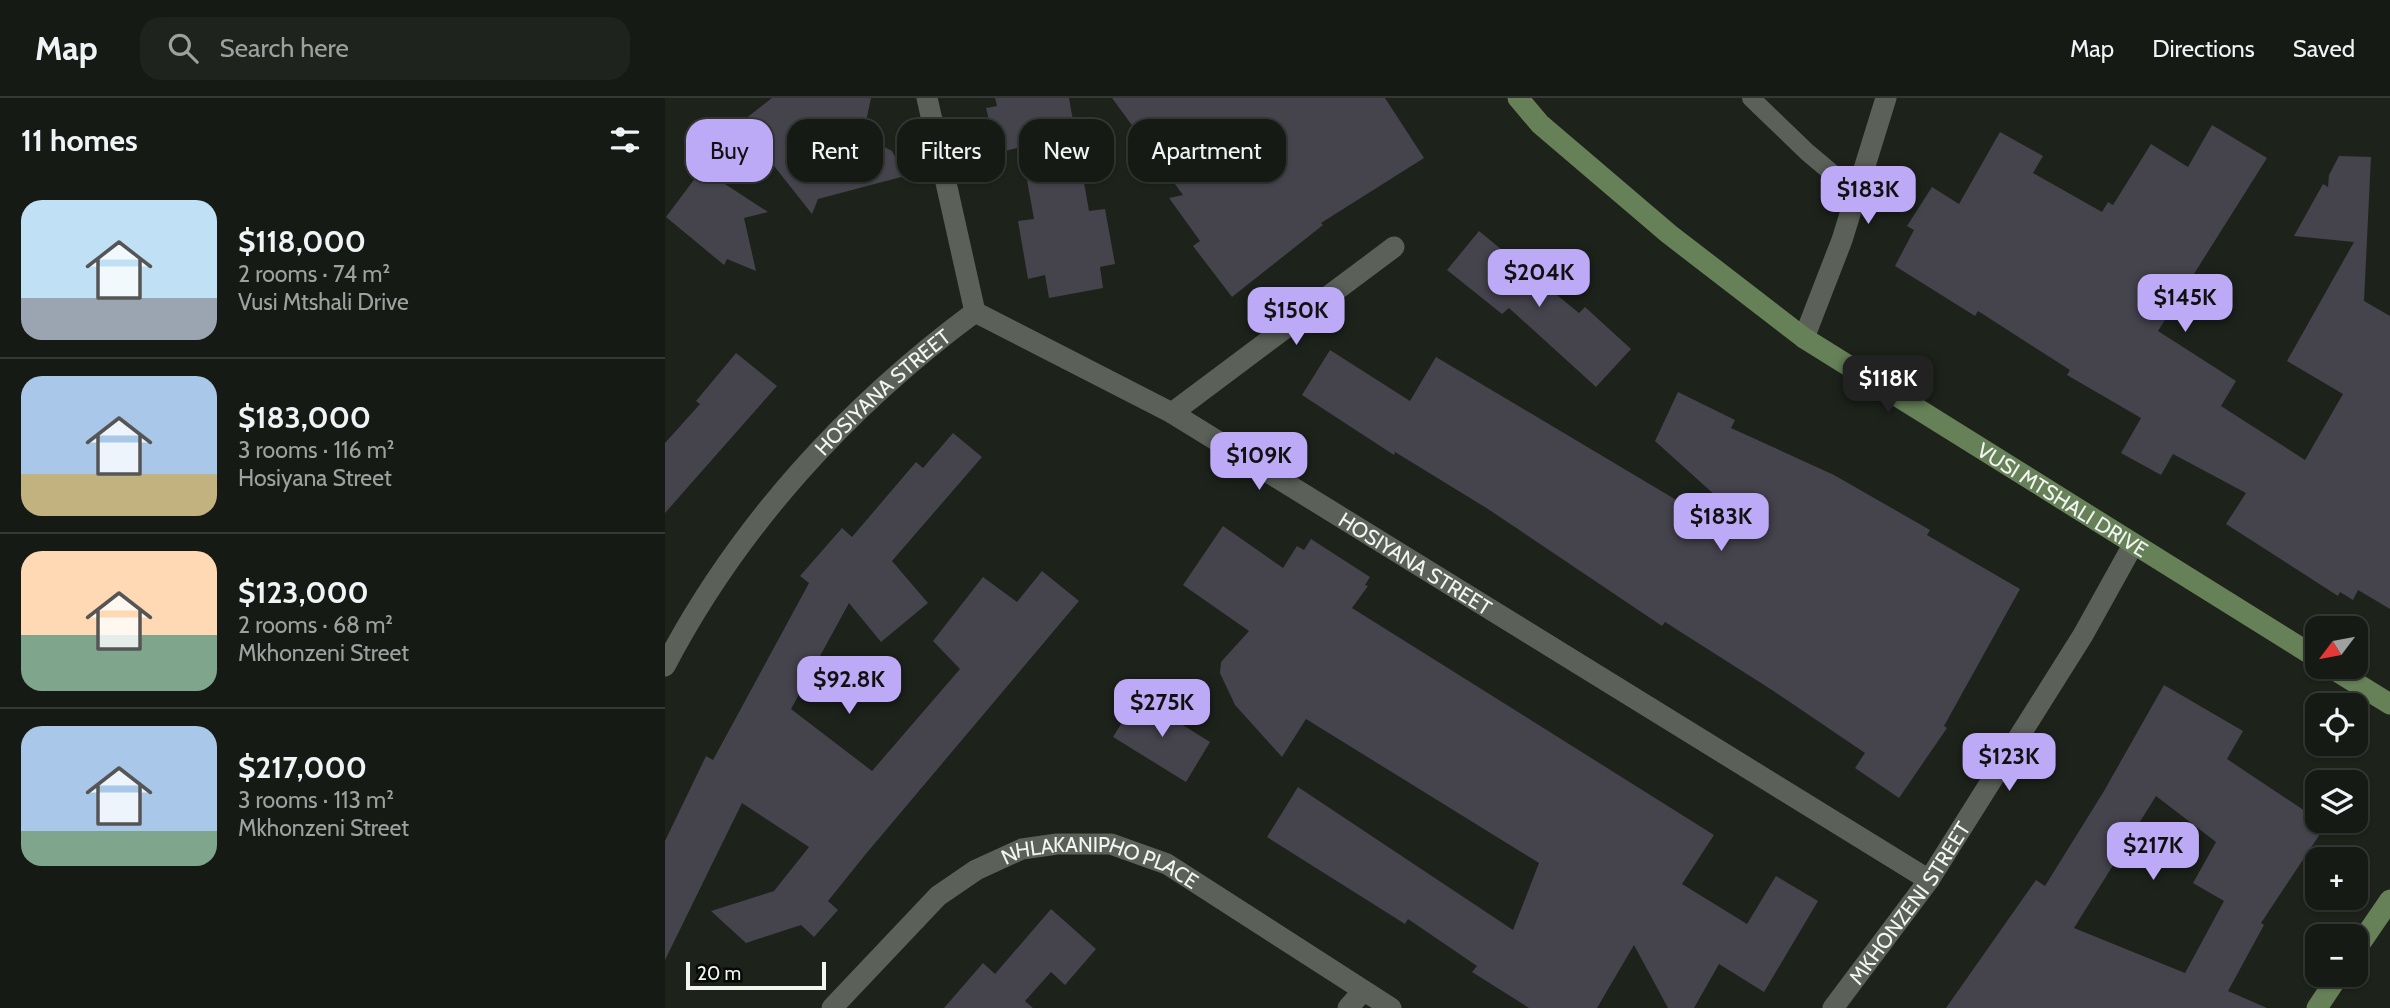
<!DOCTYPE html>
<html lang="en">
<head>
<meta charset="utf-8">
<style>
  :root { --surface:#161a14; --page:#1f231d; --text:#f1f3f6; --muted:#9ea1a0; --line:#353834; --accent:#bcaaf6 }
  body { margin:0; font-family:Cabin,sans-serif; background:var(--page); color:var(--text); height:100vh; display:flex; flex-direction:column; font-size:26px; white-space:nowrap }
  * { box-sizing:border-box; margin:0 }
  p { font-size:23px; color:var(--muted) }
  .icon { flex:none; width:38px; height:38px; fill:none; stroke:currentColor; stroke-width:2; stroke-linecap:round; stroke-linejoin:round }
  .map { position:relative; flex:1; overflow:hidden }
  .details { display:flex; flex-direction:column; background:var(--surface); width:665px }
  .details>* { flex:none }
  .hud { position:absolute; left:21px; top:21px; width:665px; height:63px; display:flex; gap:14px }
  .needle { width:46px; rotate:238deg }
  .tools { position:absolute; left:1640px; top:518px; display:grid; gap:14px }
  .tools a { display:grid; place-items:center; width:63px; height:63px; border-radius:14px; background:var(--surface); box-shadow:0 2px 5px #0004,0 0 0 2px var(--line); font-size:35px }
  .scale { position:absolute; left:21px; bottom:18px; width:140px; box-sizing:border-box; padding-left:7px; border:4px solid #f2f5f1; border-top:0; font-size:19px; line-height:24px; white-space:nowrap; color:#f2f5f1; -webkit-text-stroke:5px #080a08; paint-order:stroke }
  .price { position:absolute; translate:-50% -60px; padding:0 16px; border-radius:14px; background:var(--accent); color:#111; font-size:23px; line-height:46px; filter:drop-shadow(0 2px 4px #0008) }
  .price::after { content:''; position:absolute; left:50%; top:42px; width:21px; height:16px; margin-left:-10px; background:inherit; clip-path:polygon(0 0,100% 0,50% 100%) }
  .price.selected { background:#222; color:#fff }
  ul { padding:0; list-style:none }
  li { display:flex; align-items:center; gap:21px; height:175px; padding:0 21px }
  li+li { border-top:2px solid var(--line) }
  li span { display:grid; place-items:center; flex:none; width:196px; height:140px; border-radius:21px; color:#555 }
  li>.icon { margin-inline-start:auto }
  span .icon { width:84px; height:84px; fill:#fffc; stroke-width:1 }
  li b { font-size:30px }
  h2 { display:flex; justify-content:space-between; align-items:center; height:84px; padding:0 21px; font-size:30px }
  .pill { padding:0 24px; border-radius:21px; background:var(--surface); box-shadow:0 2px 5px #0004,0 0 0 2px var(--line); font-size:24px; line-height:63px }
  .pill.selected { background:var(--accent); color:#111 }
  header { display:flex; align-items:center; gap:42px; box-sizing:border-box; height:98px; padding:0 35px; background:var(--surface); border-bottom:2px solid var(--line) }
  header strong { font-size:33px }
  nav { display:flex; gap:38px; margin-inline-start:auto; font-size:24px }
  .search { width:490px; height:63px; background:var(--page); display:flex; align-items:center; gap:18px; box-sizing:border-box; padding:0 24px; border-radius:21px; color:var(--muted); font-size:26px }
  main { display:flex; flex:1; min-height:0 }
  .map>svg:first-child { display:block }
  .building { fill:#45434c; fill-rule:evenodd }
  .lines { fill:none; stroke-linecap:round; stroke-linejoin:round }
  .lane { stroke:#5b6159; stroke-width:18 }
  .street { stroke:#5b6159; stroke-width:21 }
  .secondary { stroke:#668157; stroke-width:21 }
  .labels { text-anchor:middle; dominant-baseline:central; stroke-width:5; stroke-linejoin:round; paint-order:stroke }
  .street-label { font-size:21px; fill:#f2f5f1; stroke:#080a08 }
</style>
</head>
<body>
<header>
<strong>Map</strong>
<div class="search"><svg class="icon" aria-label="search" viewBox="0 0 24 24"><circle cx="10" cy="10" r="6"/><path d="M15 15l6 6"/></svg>Search here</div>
<nav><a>Map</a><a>Directions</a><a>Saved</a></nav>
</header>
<main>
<section class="details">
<h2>11 homes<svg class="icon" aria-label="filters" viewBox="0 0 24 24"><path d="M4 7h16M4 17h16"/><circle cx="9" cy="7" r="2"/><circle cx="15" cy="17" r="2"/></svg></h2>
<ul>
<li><span style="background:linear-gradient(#bfe0f5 70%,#9aa5b1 0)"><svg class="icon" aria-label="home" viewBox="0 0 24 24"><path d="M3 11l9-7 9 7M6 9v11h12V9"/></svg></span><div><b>$118,000</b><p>2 rooms · 74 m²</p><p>Vusi Mtshali Drive</p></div></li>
<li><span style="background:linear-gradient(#a9c7e8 70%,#c2b280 0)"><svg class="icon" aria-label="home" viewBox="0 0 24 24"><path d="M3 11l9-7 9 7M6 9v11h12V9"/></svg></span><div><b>$183,000</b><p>3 rooms · 116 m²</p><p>Hosiyana Street</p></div></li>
<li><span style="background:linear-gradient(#ffd9b3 60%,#7fa58c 0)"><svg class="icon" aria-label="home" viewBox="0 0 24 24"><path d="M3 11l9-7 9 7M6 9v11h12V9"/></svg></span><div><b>$123,000</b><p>2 rooms · 68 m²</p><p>Mkhonzeni Street</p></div></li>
<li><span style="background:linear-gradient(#a9c7e8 75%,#7fa58c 0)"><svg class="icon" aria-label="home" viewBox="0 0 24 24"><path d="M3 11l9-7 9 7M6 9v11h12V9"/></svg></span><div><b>$217,000</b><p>3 rooms · 113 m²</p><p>Mkhonzeni Street</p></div></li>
</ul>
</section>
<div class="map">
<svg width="1725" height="910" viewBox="0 0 1725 910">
  <rect width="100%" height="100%" fill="#1d221b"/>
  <g class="building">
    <path d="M107 0H206L198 38 227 53 240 78 153 101 147 116 75 25Z"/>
    <path d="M330 0H404L424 113 440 111 450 166 435 169 438 190 384 200 380 177 363 181 353 123 369 121 356 49 332 55 321 10 332 8Z"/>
    <path d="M447 0H720L759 60 656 125 658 127 567 199 528 148 535 143 504 100 518 97Z"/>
    <path d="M1547 27 1602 60 1493 233 1571 283 1556 308 1640 362 1678 296 1622 263 1689 144 1629 138 1658 86 1663 89 1664 77 1674 58 1706 59 1699 203 1725 218V511L1693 492 1688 502 1675 494 1673 498 1561 426 1581 395 1508 356 1496 377 1456 355 1476 320 1402 277 1405 272 1313 213 1310 218 1230 168 1249 132 1242 128 1267 89 1294 106 1335 34 1378 58 1368 75 1437 114 1443 104 1448 107 1486 46 1523 69Z"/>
    <path d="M37 71 103 114 79 120 91 173 62 161 59 167 1 119Z"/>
    <path d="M814 133 914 215 920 209 966 251 931 289 844 210 837 216 782 172Z"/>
    <path d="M665 252 745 303 771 259 1050 425 1062 408 990 343 1013 294 1070 322 1066 330 1169 377 1265 432 1262 437 1355 491 1279 628 1282 630 1234 700 1190 670 1200 655 1107 592 1000 524 997 528 823 411 730 354 729 357 637 297Z"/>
    <path d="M71 255 112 288 0 415V345L35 306 31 303Z"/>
    <path d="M288 335 317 359 227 463 263 505 216 544 184 505 126 611 207 673 295 571 268 543 318 479 352 504 377 473 414 503 200 757 163 803 173 812 149 839 136 827 81 845 46 813 109 793 144 749 77 705 0 862V743L41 658 48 662 144 485 135 478 177 430 187 439 251 364 258 370Z"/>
    <path d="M558 428 618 470 632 448 639 452 646 441 705 479 700 487 703 488 687 510 1049 737 1017 786 1082 826 1111 778 1153 803 1099 894 1054 866 1029 910H1003L969 847 932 910H864L807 874 812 868 743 821 740 826 602 739 633 689 848 832 874 765 641 621 617 659 570 607 555 575 556 564 584 533 518 487Z"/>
    <path d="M1499 587 1578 633 1562 661 1661 727 1596 825 1599 827 1563 893 1602 910H1281L1371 782 1380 788 1439 693ZM1491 698 1551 744 1528 785 1559 803 1520 875 1409 830Z"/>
    <path d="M473 599 545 644 521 684 448 639Z"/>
    <path d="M386 811 431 851 400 887 386 874 360 903 368 910H279L318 865 330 876Z"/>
  </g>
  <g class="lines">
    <path class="lane" d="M1086 0 1142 54 1192 96"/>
    <g class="street">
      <path d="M262 0 310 214"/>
      <path d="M1139 240 1177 142 1221 0"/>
      <path d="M507 315 729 149"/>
      <path id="s1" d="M0 568C73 428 183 308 310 214L507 315 1264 782"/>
      <path id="s2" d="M167 910 273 798 311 772 357 751 392 746H446L502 766 726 910"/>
      <path d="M683 910 698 893"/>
      <path id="s3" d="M1168 910 1264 782 1418 537 1468 447"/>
    </g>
    <g class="secondary">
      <path id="s4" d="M853 0 875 26 1004 136 1139 240 1652 560"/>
      <path d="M1665 569 1725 606"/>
      <path d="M1690 853 1725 802"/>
      <path d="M1652 910 1674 877"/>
    </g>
  </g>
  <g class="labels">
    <g class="street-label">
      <text stroke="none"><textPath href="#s1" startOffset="352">HOSIYANA STREET</textPath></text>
      <text stroke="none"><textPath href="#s4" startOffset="679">VUSI MTSHALI DRIVE</textPath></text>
      <text stroke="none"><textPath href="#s1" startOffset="982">HOSIYANA STREET</textPath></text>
      <text stroke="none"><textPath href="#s2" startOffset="332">NHLAKANIPHO PLACE</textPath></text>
      <text stroke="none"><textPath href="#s3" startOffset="130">MKHONZENI STREET</textPath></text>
    </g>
  </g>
</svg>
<div class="tools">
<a><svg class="needle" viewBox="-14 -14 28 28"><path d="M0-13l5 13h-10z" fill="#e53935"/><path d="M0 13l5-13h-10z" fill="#9ea1a0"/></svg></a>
<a><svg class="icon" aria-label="locate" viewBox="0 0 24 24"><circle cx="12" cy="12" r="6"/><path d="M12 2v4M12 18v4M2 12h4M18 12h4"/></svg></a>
<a><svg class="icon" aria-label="layers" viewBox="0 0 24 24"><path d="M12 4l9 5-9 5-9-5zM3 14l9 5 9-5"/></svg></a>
<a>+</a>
<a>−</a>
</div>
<div class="scale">20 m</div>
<b class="price" style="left:1203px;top:128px">$183K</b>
<b class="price" style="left:874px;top:211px">$204K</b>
<b class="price" style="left:1520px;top:236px">$145K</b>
<b class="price" style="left:631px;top:249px">$150K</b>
<b class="price selected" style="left:1223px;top:317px">$118K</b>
<b class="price" style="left:594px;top:394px">$109K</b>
<b class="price" style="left:1056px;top:455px">$183K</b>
<b class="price" style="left:184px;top:618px">$92.8K</b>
<b class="price" style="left:497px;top:641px">$275K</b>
<b class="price" style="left:1344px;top:695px">$123K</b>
<b class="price" style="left:1488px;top:784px">$217K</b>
<div class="hud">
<a class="pill selected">Buy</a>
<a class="pill">Rent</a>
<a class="pill">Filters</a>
<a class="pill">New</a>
<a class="pill">Apartment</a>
</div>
</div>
</main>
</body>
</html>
